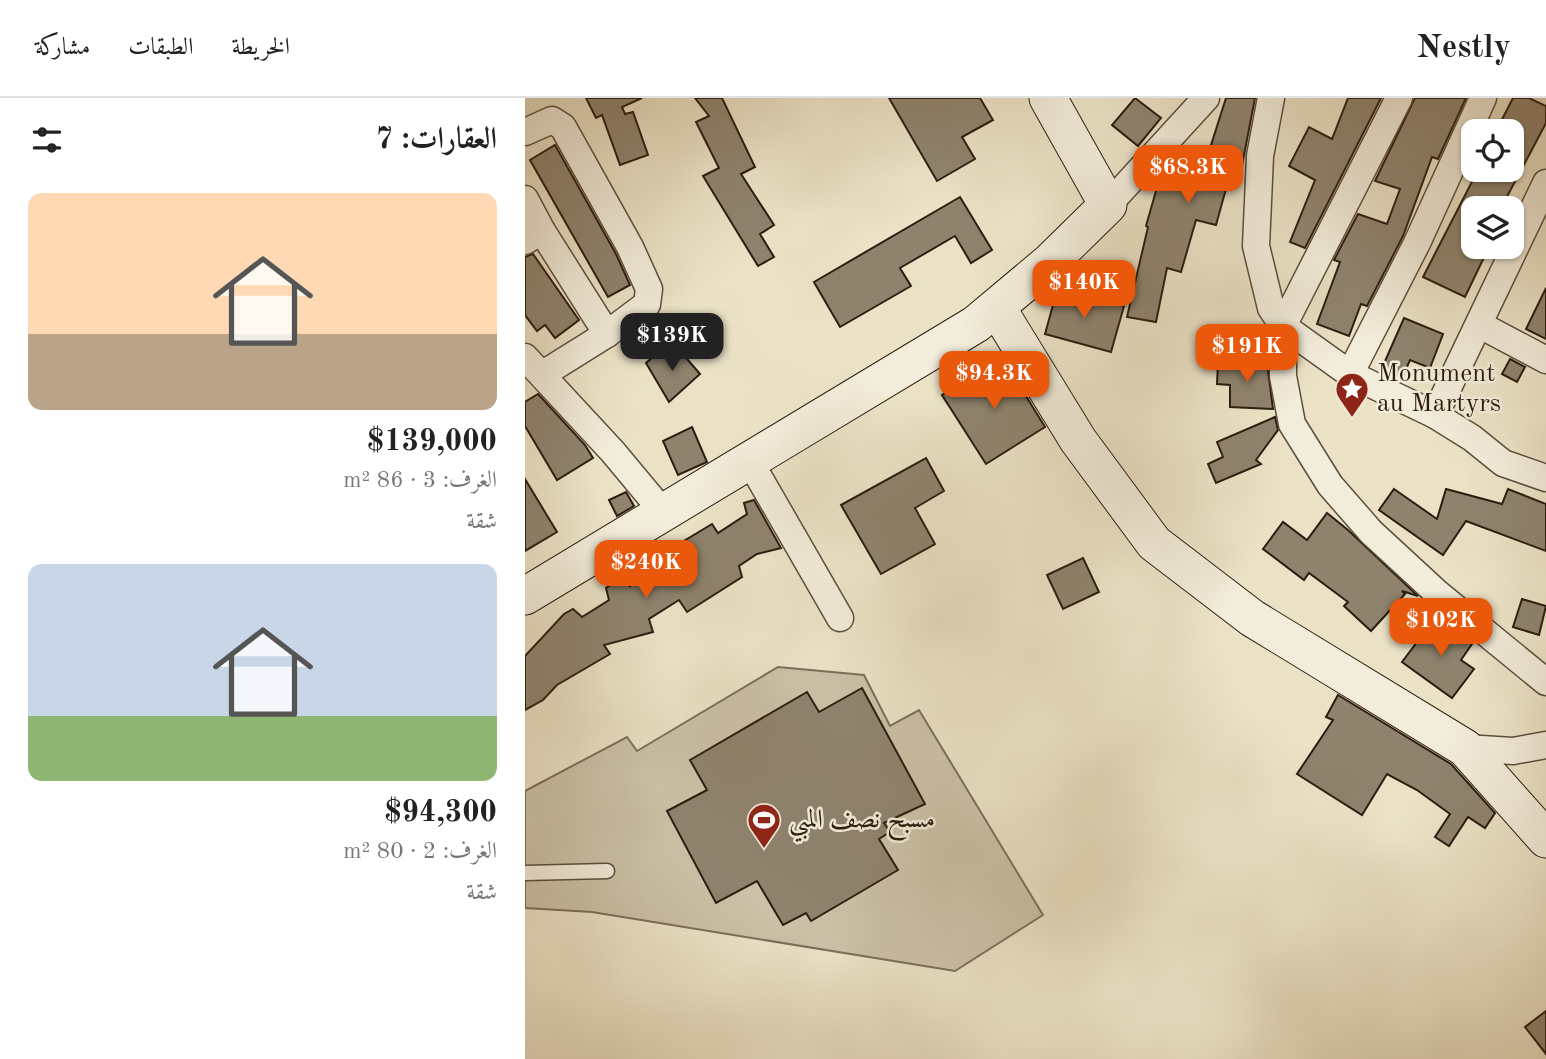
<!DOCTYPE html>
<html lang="ar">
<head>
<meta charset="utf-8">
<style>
  :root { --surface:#fff; --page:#f2f2f2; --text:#222; --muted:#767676; --line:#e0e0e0; --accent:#ea580c }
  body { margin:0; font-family:"Old Standard TT",Amiri,serif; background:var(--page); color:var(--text); direction:rtl; height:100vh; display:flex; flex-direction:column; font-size:26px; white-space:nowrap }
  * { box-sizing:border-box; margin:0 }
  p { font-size:23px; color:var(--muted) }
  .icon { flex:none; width:38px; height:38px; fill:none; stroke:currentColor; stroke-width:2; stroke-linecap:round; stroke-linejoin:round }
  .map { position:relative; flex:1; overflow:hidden; direction:ltr }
  .drawer { display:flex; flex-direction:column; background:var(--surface); width:525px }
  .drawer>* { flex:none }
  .buttons { position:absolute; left:936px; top:21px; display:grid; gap:14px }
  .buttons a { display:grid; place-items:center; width:63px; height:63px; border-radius:14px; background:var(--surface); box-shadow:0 2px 5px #0004; font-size:35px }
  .price { position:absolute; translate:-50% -60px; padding:0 16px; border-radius:14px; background:var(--accent); color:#fff; font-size:23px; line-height:46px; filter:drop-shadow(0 2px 4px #0008) }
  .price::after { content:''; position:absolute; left:50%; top:42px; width:21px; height:16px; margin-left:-10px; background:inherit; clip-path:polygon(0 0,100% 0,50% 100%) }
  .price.current { background:#222; color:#fff }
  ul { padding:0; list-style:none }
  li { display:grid; align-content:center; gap:14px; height:371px; padding:0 28px }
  li span { display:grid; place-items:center; height:217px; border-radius:14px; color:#555 }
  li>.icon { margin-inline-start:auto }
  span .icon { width:126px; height:126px; fill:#fffc; stroke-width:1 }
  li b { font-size:30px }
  h2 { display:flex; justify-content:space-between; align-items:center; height:84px; padding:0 28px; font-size:30px }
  header { display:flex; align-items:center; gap:42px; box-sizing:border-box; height:98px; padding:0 35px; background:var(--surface); border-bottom:2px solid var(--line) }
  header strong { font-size:33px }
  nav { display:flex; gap:38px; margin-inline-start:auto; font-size:24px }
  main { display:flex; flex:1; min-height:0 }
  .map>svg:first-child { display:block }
  .green { fill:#cbc1a7; stroke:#7c6f5b; stroke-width:2 }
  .building { fill:#8f836e; stroke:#2c1d0f; stroke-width:2 }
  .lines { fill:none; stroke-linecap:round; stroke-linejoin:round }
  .service-casing { stroke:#5c4e3d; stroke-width:17 }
  .minor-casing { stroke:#5c4e3d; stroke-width:29 }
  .secondary-casing { stroke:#2c1d0f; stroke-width:39 }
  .service { stroke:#f2ecda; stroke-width:14 }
  .minor { stroke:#f2ecda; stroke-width:26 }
  .secondary { stroke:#f2ecda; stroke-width:37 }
  .labels { text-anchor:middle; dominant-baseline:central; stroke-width:5; stroke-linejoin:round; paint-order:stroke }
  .poi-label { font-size:26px; fill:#2c1d0f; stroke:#f2ecda; text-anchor:start }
</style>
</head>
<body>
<header>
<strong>Nestly</strong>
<nav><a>الخريطة</a><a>الطبقات</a><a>مشاركة</a></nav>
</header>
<main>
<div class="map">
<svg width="1021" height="961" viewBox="0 0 1021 961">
  <rect width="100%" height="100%" fill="#ebe2c6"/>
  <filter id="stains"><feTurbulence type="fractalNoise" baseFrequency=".00286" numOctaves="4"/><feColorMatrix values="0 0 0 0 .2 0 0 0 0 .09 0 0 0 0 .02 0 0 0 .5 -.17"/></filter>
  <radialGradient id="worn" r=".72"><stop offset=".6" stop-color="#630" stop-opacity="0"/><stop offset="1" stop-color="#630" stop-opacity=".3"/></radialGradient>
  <path class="green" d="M253 569 339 577 365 628 394 612 518 817 430 873 67 814 0 810V693L102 639 112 653Z"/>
  <g class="building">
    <path d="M61 0H117L97 9 100 16 108 14 123 57 95 67 77 17 71 20Z"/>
    <path d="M170 0H197L230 69 216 76 249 127 235 136 249 159 233 168 178 78 194 70 171 24 184 18Z"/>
    <path d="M364 0H455L468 22 437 39 450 61 412 83Z"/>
    <path d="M610 0 636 20 613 48 587 27Z"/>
    <path d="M701 0H730L714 83 704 80 691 127 671 122 656 174 642 170 631 224 602 219 623 129 621 128 637 72 650 57 680 66Z"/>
    <path d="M823 0H856L780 150 765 144 790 82 764 68 784 29 807 41Z"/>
    <path d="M890 0H941L913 61 907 59 878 138 842 208 836 206 824 238 792 226 815 164 809 162 833 116 862 126 875 91 850 83Z"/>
    <path d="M988 0H1004L1021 8V25L976 110H948V149H964L940 199 898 179 953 72H987V33H971Z"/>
    <path d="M30 47 91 156 105 187 83 199 5 62Z"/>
    <path d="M435 99 467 152 446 165 430 138 375 170 386 188 315 229 289 184Z"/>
    <path d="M8 156 54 222 30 240 20 227 12 233 0 217V159Z"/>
    <path d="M533 189 599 208 586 254 520 236Z"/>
    <path d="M1021 190V241L1001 231Z"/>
    <path d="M879 220 918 236 905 270 885 262 878 278 857 270Z"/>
    <path d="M136 252 146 262 156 254 175 276 144 304 121 265Z"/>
    <path d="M477 259 520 329 461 366 417 297Z"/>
    <path d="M985 261 1000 269 992 284 977 276Z"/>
    <path d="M693 264 742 265 748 311 705 309V287L692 286Z"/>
    <path d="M13 296 60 347 68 360 32 382 0 328V304Z"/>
    <path d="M750 319 753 332 731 362 736 366 691 385 683 366 698 359 692 344Z"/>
    <path d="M167 329 182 364 153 377 138 343Z"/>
    <path d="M401 360 419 393 390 410 410 446 356 476 316 407Z"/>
    <path d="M0 381 32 434 0 453Z"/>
    <path d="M869 391 912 421 921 391 977 406 983 391 1021 406V453L941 423 918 457 854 412Z"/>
    <path d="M101 394 109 408 92 418 84 402Z"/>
    <path d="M229 402 256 450 232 456 214 468 217 479 162 514 154 502 124 521 128 534 79 547 85 556 32 587 18 602 0 612V558L39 516 48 511 57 519 84 502 81 490 99 478 105 488 132 470 129 461 187 426 193 435 222 416 219 405Z"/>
    <path d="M802 415 823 432 893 498 877 493 880 496 846 533 819 508 823 504 784 475 779 482 738 451 758 424 782 442Z"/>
    <path d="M558 460 574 494 538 511 522 477Z"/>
    <path d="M997 501 1021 508 1014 537 988 529Z"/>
    <path d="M911 519 947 546 936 562 949 571 927 600 877 564Z"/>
    <path d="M337 590 400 706 359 725 365 734 354 741 373 772 286 823 281 815 258 827 232 783 191 805 142 713 182 692 165 662 282 594 294 614Z"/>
    <path d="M813 597 926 666 970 715 960 730 943 719 924 748 910 739 925 716 892 692 862 676 837 717 772 676 808 622 801 619Z"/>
    <path d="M1021 913V956L1000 929Z"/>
  </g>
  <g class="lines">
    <defs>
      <path id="service" d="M0 775 82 773"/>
      <g id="minor">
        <path d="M746 0 735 58 731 148 746 210 758 228V278L767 326 805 387 846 434 911 494 1021 584"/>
        <path d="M874 0 758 228 825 276 910 317 947 340 978 365 1021 380"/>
        <path d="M0 34 27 22 38 29 105 149 124 191 122 206 82 236 17 133 0 143"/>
        <path d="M0 101 17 133"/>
        <path d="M583 107 681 0"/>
        <path d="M955 227 1021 262"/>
        <path d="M0 259 88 354 138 414"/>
        <path d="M18 276 82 236"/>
        <path d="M825 276 892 145 958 0"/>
        <path d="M910 317 1021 85"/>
        <path d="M224 362 315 520"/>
        <path d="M940 650 988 653 1021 647"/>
      </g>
      <g id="secondary">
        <path d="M472 210 553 342 629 445 727 520 940 650 1021 741"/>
        <path d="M0 498 451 226 525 164 583 107 523 0"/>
      </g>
    </defs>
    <use href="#service" class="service-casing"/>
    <use href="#minor" class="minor-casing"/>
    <use href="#secondary" class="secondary-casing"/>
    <use href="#service" class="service"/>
    <use href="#minor" class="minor"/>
    <use href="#secondary" class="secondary"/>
  </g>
  <defs>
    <symbol id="sight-pin" viewBox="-11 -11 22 30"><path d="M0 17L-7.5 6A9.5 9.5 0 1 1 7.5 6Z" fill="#8f2418" stroke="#f2ecda"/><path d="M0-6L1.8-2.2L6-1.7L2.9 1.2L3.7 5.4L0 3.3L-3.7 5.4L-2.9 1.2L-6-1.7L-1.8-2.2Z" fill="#fff"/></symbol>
    <symbol id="stadium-pin" viewBox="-11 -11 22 30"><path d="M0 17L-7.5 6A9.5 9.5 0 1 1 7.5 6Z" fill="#8f2418" stroke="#f2ecda"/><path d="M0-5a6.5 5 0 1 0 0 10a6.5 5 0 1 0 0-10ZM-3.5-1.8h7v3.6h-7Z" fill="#fff"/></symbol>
  </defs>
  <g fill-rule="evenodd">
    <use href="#sight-pin" x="808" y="272" width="38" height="52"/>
    <use href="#stadium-pin" x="220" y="703" width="38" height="52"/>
  </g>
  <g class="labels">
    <g class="poi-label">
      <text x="852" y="276">Monument<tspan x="852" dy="30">au Martyrs</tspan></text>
      <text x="264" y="722">مسبح نصف المبي</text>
    </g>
  </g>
  <rect width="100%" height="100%" filter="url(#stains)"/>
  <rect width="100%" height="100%" fill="url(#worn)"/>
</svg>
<div class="buttons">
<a><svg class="icon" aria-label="locate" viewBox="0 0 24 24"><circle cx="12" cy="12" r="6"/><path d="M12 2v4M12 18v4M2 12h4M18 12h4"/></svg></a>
<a><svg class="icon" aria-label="layers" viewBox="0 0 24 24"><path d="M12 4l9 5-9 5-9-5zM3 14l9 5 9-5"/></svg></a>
</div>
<b class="price" style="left:663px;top:107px">$68.3K</b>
<b class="price" style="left:559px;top:222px">$140K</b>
<b class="price current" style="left:147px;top:275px">$139K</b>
<b class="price" style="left:722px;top:286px">$191K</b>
<b class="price" style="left:469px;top:313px">$94.3K</b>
<b class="price" style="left:121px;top:502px">$240K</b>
<b class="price" style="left:916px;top:560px">$102K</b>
</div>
<section class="drawer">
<h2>العقارات: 7<svg class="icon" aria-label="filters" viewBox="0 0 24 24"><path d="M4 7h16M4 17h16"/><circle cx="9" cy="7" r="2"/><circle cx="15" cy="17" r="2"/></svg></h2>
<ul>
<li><span style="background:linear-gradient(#ffd9b3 65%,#b9a48a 0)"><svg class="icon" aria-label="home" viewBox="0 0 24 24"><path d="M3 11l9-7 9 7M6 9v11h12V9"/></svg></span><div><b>$139,000</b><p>الغرف: 3 · 86 m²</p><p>شقة</p></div></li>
<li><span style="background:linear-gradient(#c9d6e8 70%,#8fb573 0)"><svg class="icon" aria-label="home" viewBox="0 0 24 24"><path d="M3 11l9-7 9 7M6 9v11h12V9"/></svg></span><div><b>$94,300</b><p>الغرف: 2 · 80 m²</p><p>شقة</p></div></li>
</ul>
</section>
</main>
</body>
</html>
